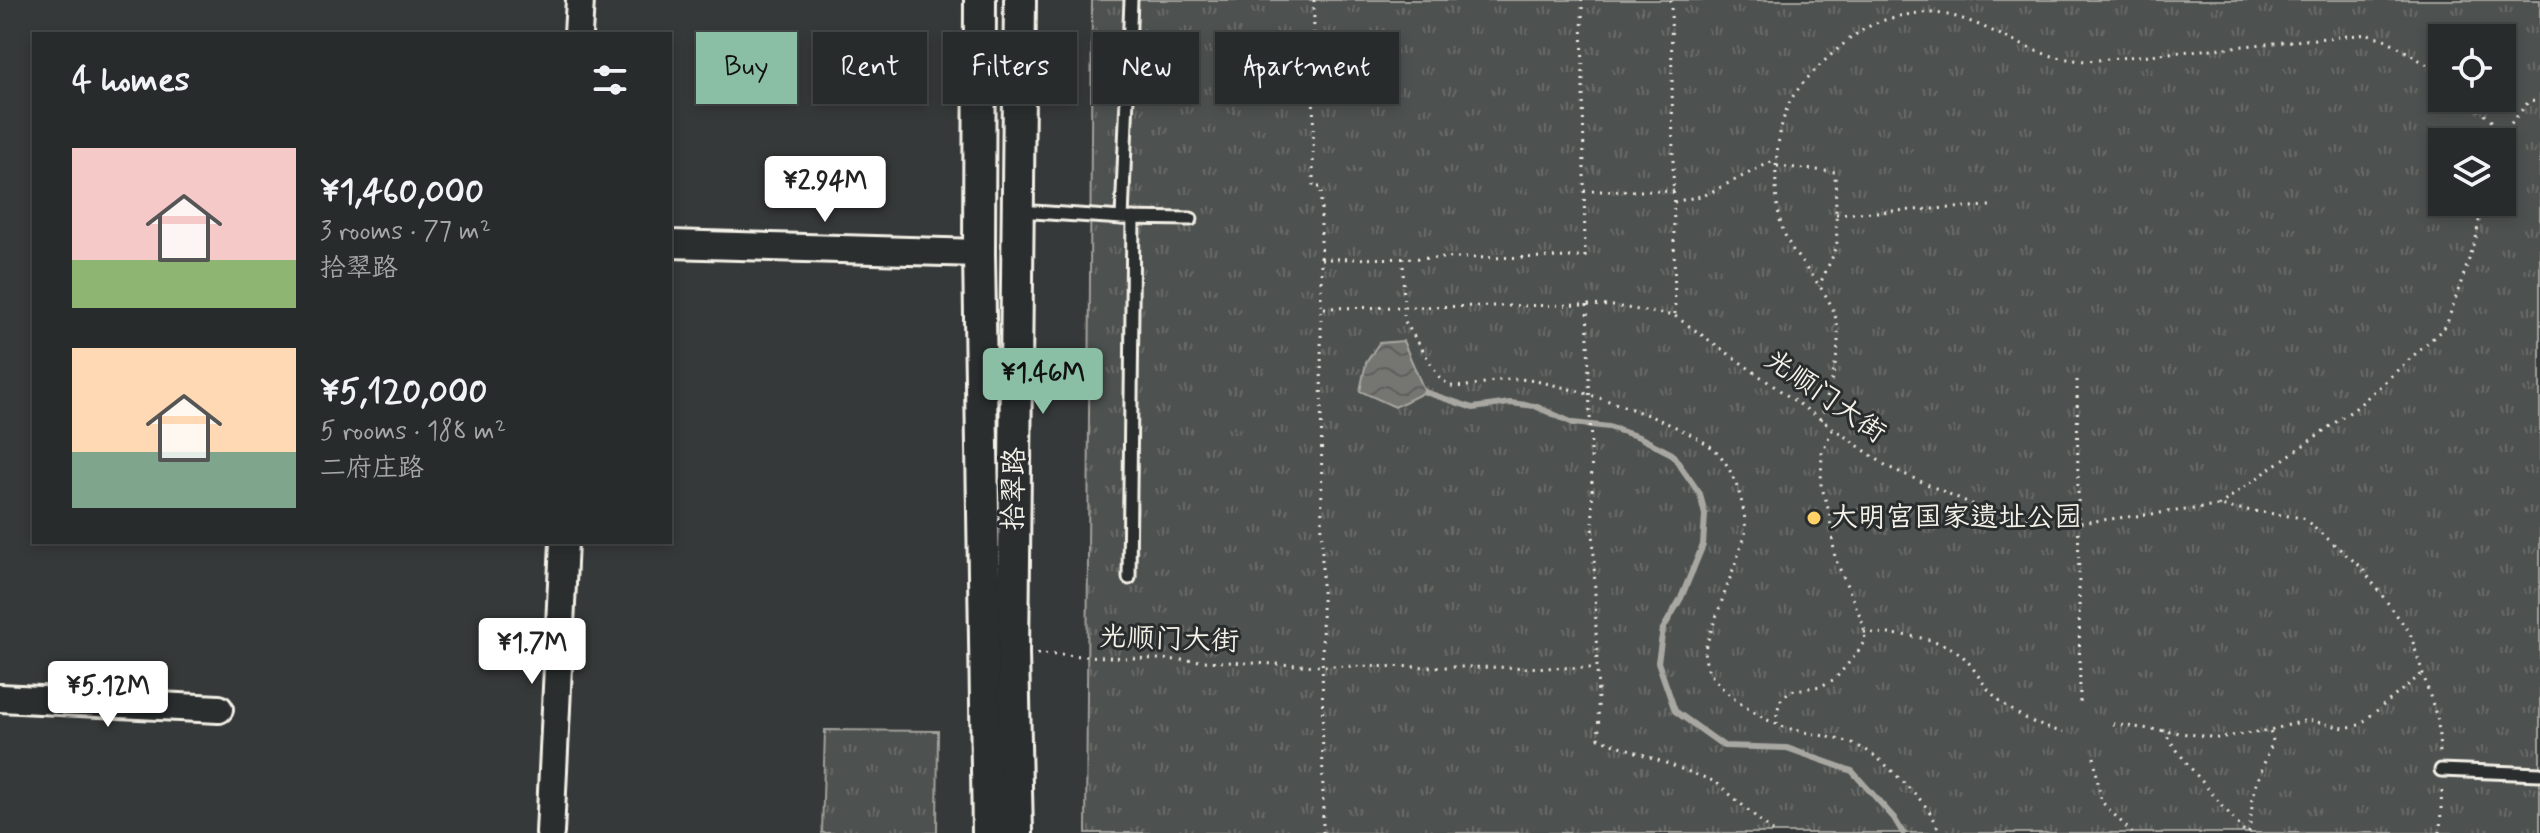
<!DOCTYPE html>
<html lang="en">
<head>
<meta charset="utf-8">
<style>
  :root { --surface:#282b2b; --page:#343737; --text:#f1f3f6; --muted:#a5a7a9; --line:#444747; --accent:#8abfa5 }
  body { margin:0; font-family:Mynerve,"LXGW WenKai TC",sans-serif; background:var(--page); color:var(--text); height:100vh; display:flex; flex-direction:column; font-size:30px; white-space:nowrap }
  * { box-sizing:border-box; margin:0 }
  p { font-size:26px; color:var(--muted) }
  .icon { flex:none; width:44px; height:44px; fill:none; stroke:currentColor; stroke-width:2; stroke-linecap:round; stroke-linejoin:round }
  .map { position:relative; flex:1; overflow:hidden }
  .panel { position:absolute; left:32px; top:32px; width:640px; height:512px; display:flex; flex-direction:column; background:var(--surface); border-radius:0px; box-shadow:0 4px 12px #0003,0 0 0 2px var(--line) }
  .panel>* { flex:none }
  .guide { position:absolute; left:696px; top:32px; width:760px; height:72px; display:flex; gap:16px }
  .fabs { position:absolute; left:2428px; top:24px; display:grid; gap:16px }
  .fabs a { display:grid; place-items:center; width:88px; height:88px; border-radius:0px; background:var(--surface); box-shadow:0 4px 12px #0003,0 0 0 2px var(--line); font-size:40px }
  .price { position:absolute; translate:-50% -68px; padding:0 18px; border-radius:8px; background:#fff; color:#222; font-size:26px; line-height:52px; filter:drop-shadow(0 2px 4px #0008) }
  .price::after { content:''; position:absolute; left:50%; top:48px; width:24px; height:18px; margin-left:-12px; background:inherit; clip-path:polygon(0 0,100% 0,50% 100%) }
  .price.active { background:var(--accent); color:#111 }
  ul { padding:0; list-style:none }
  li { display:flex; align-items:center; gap:24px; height:200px; padding:0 40px }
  li span { display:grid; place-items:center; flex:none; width:224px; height:160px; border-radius:0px; color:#555 }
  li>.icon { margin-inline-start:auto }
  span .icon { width:96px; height:96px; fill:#fffc; stroke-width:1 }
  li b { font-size:34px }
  h2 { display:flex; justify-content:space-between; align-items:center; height:96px; padding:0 40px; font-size:34px }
  .pill { padding:0 28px; border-radius:0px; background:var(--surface); box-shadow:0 4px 12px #0003,0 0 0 2px var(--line); font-size:28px; line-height:72px }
  .pill.active { background:var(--accent); color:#111 }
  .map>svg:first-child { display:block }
  .grass { fill:url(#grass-tufts); stroke:#a1a19c; stroke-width:2; fill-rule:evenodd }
  .water { fill:url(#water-waves); stroke:#a8a7a1; stroke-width:2 }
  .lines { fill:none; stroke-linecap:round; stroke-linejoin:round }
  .stream { stroke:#a8a7a1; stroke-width:6 }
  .service-casing { stroke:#f4f1e8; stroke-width:17 }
  .tertiary-casing { stroke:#f4f1e8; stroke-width:32 }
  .secondary-casing { stroke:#f4f1e8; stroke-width:36 }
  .path { stroke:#f4f1e8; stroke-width:3; stroke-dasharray:2 6; stroke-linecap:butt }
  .service { stroke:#2a2d2e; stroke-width:11 }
  .tertiary { stroke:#2a2d2e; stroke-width:26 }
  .secondary { stroke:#2a2d2e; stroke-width:30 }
  .poi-dot { fill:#ffd166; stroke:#2a2d2e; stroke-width:3 }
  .labels { text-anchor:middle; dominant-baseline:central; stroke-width:6; stroke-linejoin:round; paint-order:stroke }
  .street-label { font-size:28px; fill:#f4f1e8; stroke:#2a2d2e }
  .poi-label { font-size:28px; fill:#f4f1e8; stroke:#2a2d2e; text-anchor:start }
</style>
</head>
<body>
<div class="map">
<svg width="2540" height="833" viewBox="0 0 2540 833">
  <defs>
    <pattern id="grass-tufts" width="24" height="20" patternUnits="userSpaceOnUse" patternTransform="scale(2)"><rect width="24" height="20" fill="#4e514f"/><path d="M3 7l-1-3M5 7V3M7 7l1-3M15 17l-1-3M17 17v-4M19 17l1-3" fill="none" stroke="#686a68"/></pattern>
    <pattern id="water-waves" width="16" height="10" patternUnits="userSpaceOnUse" patternTransform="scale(2)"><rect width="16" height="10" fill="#757572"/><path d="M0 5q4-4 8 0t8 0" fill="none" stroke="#5f5e5c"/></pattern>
  </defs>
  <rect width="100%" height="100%" fill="#363939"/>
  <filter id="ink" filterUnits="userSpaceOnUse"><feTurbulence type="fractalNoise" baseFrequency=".0125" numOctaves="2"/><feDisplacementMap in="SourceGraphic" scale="16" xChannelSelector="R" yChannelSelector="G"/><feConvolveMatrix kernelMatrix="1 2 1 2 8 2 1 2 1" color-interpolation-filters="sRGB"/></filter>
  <g filter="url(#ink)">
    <g class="grass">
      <path d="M1092 0H2540V833H1086ZM2442 38H2502V98H2442ZM2442 142H2502V202H2442Z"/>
      <path d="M825 730 938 731 937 833H822Z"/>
    </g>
    <path class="water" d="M1403 341 1425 392 1395 407 1360 391 1366 363 1379 343Z"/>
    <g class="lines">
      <path class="stream" d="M1425 392 1473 408 1510 403 1535 406 1573 423 1609 427 1639 437 1672 454 1700 494 1705 515 1703 545 1681 598 1663 629 1658 662 1675 711 1724 746 1787 748 1852 771 1894 818 1903 833"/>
      <defs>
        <g id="service">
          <path d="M1019 211 1122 218 1191 219"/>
          <path d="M1122 218 1131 0"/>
          <path d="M1129 578 1133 218"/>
          <path d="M2441 770 2540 774"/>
        </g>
        <g id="tertiary">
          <path d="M578 34 580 0"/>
          <path d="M670 244 979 253"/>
          <path d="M0 698 219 709"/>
          <path d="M550 833 564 542"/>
        </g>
        <g id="secondary">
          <path d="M980 0 979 253 988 833"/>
          <path d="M1017 833 1013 653 1020 0"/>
        </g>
      </defs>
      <use href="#service" class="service-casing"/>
      <use href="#tertiary" class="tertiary-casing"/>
      <use href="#secondary" class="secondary-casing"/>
      <g class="path">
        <path d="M1314 0 1313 187H1321V308"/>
        <path d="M1671 0 1675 316"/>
        <path d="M2467 98 2504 133"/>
        <path d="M2496 142 2530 100 2540 101"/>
        <path d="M1777 166 1835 172 1837 247 1819 286"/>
        <path d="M1584 191H1675"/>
        <path d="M1674 202 1705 195 1777 159"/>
        <path d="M1836 214 1990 206"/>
        <path d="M1403 258 1404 320 1440 378 1450 386C1473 389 1493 378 1516 379 1555 379 1688 424 1716 451 1734 468 1748 512 1745 536L1704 651C1705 657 1706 664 1708 669 1720 694 1765 723 1791 729 1815 735 1840 737 1862 748 1880 757 1895 774 1909 788 1922 801 1935 815 1939 833"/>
        <path d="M1321 259 1585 257 1582 0"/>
        <path d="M1587 305 1599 738 1716 782 1774 833"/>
        <path d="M2077 380 2080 703"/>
        <path d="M1821 420C1828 389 1842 356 1837 324 1831 288 1795 264 1783 230 1771 197 1774 129 1792 98 1803 79 1842 43 1861 31 1877 20 1901 15 1919 13 1962 10 1996 35 2034 50 2052 57 2069 60 2087 61L2368 34 2387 40 2442 74"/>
        <path d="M2218 506 2357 407 2446 326 2476 239 2482 202"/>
        <path d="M1864 632C1894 635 1929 634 1956 651 1970 660 1977 676 1988 689 2008 711 2034 726 2063 732"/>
        <path d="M1037 654 1323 666 1596 668"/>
        <path d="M1777 724V711L1781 700 1790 691 1821 686 1835 679 1858 652 1865 640 1864 625 1835 558 1829 512 1821 484 1822 452 1833 428"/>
        <path d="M2113 724 2218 738 2270 730 2308 720 2344 728 2359 725 2423 673"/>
        <path d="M2163 730C2187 767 2218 799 2245 833"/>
        <path d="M2094 757 2101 801 2132 833"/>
        <path d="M1323 833 1321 308 1587 305 1614 306 1675 316 1888 467 1981 508 2061 525 2218 506 2303 518 2361 567 2410 633 2438 721 2440 753"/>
        <path d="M2249 833 2254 789 2273 741 2270 730"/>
        <path d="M2440 833 2442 785"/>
      </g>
      <use href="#service" class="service"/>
      <use href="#tertiary" class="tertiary"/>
      <use href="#secondary" class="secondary"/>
    </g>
  </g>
  <circle class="poi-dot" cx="1814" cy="518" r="8"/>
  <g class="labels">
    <g class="street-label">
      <text transform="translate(1825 397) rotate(35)">光顺门大街</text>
      <text transform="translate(1015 489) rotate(-89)">拾翠路</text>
      <text transform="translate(1169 640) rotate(2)">光顺门大街</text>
    </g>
    <g class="poi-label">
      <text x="1830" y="518">大明宫国家遗址公园</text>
    </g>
  </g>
</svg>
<div class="fabs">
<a><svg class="icon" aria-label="locate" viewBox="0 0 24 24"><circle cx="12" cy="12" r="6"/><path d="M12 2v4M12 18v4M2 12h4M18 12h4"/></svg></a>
<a><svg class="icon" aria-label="layers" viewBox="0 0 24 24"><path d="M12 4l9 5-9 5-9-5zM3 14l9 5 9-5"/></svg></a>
</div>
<b class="price" style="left:825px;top:224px">¥2.94M</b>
<b class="price active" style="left:1043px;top:416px">¥1.46M</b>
<b class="price" style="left:532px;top:686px">¥1.7M</b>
<b class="price" style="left:108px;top:729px">¥5.12M</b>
<div class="guide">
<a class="pill active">Buy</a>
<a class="pill">Rent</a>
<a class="pill">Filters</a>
<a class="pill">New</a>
<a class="pill">Apartment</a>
</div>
<section class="panel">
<h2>4 homes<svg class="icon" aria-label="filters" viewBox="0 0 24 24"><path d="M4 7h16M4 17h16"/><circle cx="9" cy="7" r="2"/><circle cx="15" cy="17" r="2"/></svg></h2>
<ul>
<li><span style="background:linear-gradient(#f6c9c9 70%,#8fb573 0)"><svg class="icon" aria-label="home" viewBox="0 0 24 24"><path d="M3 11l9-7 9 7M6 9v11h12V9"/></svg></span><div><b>¥1,460,000</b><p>3 rooms · 77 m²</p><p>拾翠路</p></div></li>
<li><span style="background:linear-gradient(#ffd9b3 65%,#7fa58c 0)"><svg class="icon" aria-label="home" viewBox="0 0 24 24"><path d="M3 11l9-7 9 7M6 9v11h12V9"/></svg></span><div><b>¥5,120,000</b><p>5 rooms · 188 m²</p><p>二府庄路</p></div></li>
</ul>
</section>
</div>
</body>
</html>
